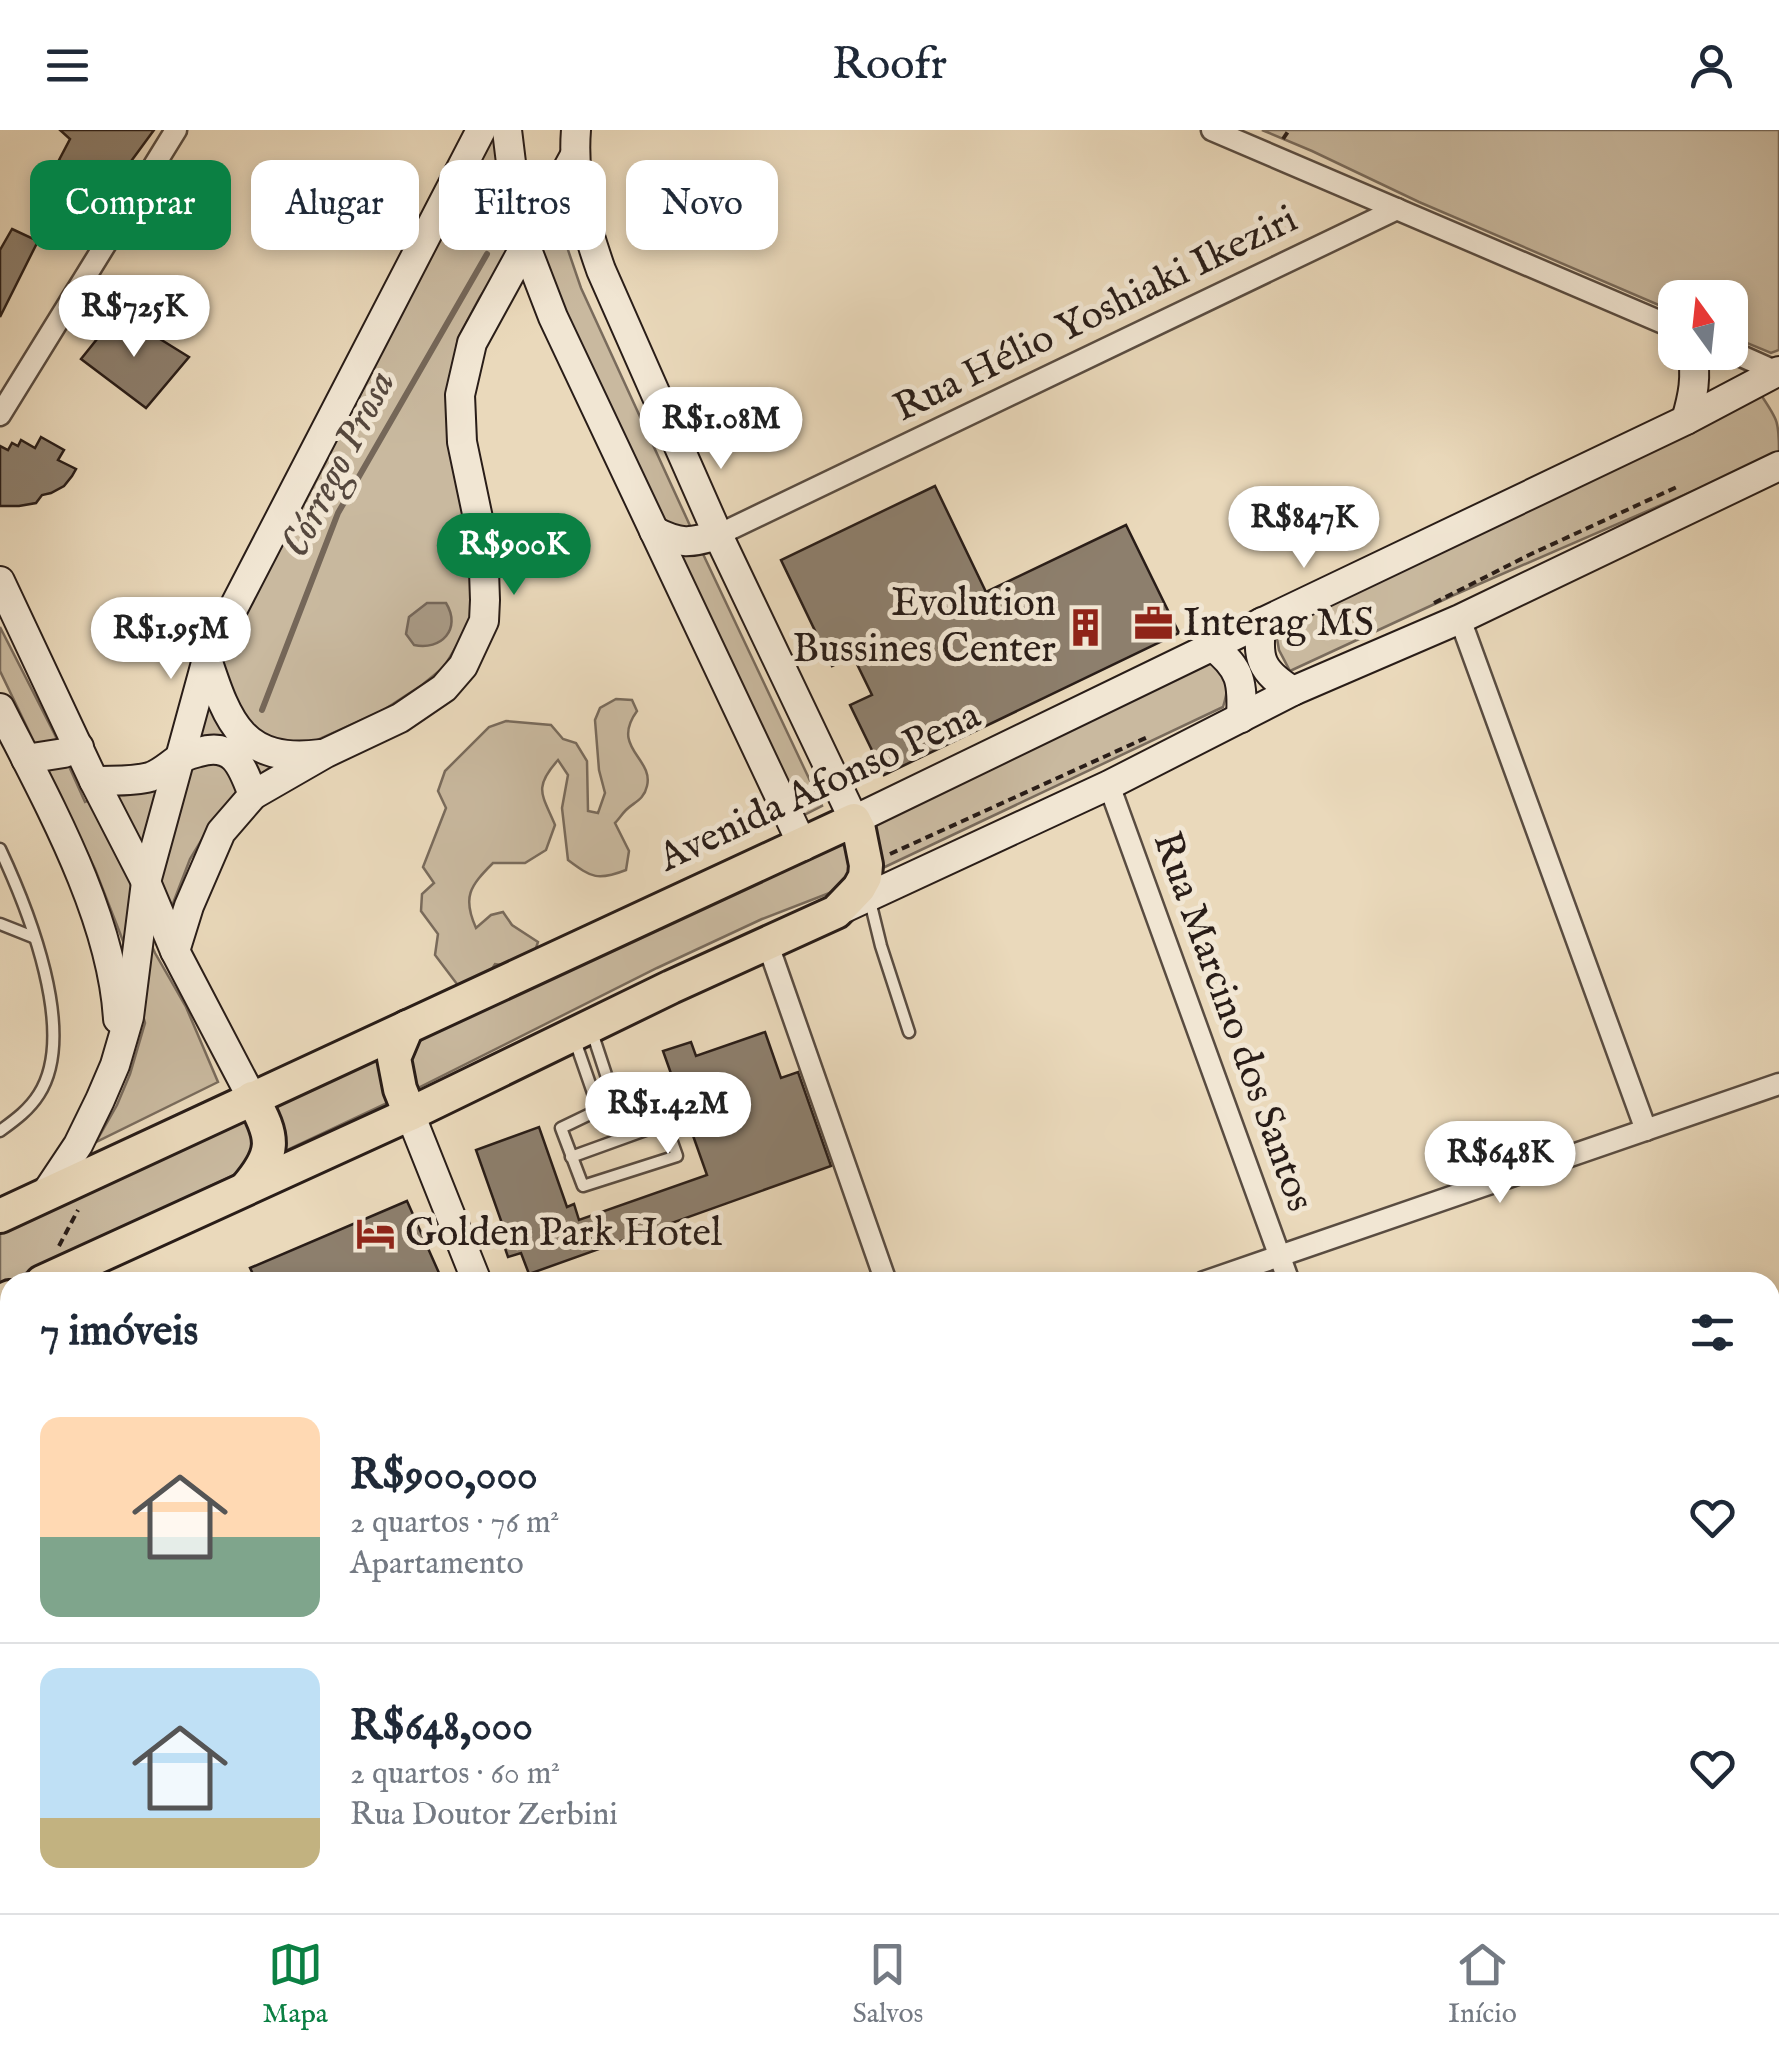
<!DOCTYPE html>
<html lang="pt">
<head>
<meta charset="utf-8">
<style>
  :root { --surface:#fff; --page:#f6f6f7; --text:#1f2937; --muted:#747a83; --line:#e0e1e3; --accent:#0b8043 }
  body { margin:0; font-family:"IM FELL English",serif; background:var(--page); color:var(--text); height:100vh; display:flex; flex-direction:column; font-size:38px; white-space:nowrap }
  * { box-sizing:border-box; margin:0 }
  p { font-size:32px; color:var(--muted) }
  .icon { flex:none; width:55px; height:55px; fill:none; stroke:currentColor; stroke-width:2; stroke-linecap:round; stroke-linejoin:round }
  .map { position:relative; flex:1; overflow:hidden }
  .panel { position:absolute; left:0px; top:1142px; width:1780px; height:642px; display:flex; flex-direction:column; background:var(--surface); border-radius:30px 30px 0 0; box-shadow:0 5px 15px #0003 }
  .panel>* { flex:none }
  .hud { position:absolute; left:30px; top:30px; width:1000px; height:90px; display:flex; gap:20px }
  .needle { width:65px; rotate:345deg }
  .fabs { position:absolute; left:1658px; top:150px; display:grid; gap:20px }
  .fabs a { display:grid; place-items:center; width:90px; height:90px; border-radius:20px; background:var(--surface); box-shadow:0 5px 15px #0003; font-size:50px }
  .price { position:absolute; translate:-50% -85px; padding:0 22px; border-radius:35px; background:#fff; color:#222; font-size:32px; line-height:65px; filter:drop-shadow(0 2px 5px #0008) }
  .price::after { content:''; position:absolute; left:50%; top:60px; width:30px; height:22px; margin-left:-15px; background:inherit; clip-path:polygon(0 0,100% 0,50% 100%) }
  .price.selected { background:var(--accent); color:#fff }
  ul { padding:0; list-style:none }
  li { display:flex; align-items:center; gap:30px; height:250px; padding:0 40px }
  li+li { border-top:2px solid var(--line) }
  li span { display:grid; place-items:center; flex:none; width:280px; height:200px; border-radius:20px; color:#555 }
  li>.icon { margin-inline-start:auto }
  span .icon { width:120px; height:120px; fill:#fffc; stroke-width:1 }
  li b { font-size:42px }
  h2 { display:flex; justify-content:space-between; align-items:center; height:120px; padding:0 40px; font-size:42px }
  .tag { padding:0 35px; border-radius:20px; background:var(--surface); box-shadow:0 5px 15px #0003; font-size:35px; line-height:90px }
  .tag.selected { background:var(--accent); color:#fff }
  header { display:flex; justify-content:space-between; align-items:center; height:130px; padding:0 40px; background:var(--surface); font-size:45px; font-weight:600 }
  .tab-bar { display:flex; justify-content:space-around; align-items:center; height:140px; border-top:2px solid var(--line); background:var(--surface); font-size:28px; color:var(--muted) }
  .tab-bar a { display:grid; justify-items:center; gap:5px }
  .tab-bar .selected { color:var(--accent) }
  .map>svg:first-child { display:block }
  .green { fill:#c9b99f; stroke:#796b5c; stroke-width:2.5 }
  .water { fill:#a89984; stroke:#756759; stroke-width:2.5 }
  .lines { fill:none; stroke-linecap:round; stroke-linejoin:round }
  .stream { stroke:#756759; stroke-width:6 }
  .building { fill:#8d7f6d; stroke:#291d18; stroke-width:2.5 }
  .lane-casing { stroke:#594c41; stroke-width:15 }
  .street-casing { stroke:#594c41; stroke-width:25 }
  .secondary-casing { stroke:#291d18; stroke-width:32 }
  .primary-casing { stroke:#291d18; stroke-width:38 }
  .path { stroke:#291d18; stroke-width:4; stroke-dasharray:8 5; stroke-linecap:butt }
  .lane { stroke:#f1e6d3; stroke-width:10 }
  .street { stroke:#f1e6d3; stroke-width:20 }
  .secondary { stroke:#f1e6d3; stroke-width:28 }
  .primary { stroke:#ead9bb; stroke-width:32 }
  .labels { text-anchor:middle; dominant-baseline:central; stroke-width:10; stroke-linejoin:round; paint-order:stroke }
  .street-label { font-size:40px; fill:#291d18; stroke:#f1e6d3 }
  .poi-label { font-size:40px; fill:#291d18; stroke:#f1e6d3; text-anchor:start }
  .water-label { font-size:42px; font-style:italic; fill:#55483e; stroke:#f1e6d3 }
</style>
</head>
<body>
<header><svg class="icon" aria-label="menu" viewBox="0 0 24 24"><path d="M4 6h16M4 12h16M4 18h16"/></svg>Roofr<svg class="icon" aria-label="person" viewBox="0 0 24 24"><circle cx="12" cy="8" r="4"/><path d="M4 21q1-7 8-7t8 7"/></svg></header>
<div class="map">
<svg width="1779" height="1783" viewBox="0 0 1779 1783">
  <rect width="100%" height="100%" fill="#ead9bb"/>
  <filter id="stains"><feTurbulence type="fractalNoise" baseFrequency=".002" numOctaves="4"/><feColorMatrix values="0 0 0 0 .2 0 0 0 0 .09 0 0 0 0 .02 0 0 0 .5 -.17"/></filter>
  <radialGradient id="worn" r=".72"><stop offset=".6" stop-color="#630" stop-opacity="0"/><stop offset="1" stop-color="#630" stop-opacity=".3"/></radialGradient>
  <g class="green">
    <path d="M494 0H497V36L510 122 480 167 458 208 447 275 474 414 471 492 444 537 422 555 382 581 317 610 269 638 235 664 213 691 190 729 172 776 157 758 222 519Z"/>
    <path d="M1262 0H1779V220L1771 223 1730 206V168H1675V182L1419 72 1312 21Z"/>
    <path d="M558 83 568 120 581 158 703 424 822 676 800 687 536 118Z"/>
    <path d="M1761 265C1778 290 1779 292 1779 322L1774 326 1454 465 1290 541 1279 520 1275 497Z"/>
    <path d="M0 497 55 605 85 672 116 660 160 656 134 776 155 823 186 877 218 952 96 1012 117 975 130 944 145 893 123 811 95 739 0 541Z"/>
    <path d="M1204 528C1227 546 1232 548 1223 577L832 762 762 789 657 838 400 967 0 1155V1096Z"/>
    <path d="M616 569 632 570 637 581C610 618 654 628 647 656 644 670 634 672 626 680 622 684 619 689 615 693L629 721 626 740C598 751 592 748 568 730L562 678 568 645 558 630C533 658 542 664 555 695L546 720 525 733H493C470 756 462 767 476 798L491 785 503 782 512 795 538 812 533 827 517 837 495 834 487 847 460 858 435 825 438 804 421 781 422 764 434 753 423 737 446 678 438 661 445 641 489 597 506 591 551 595 563 609 576 613 587 631 588 681 598 683 605 663 599 640 595 590 600 578Z"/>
  </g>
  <path class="water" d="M427 473H446C462 499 441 521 414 515L406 504 409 487Z"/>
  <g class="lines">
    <path class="stream" d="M262 580 338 383 487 124"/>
  </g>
  <g class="building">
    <path d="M60 0H154L107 64 59 30 70 9Z"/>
    <path d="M12 99 38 111 0 187V120Z"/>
    <path d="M118 183 189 227 146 278 81 229Z"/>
    <path d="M41 307 64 320 58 330 76 339 72 346 64 356 51 363 42 365 36 373 19 376H0V316L8 320 12 313 18 316 21 310 35 318Z"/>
    <path d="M935 356 986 462 1126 395 1179 503 884 645 850 575 872 565 853 526 832 536 781 430Z"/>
    <path d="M765 902 781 948 798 942 831 1036 529 1144 521 1123 508 1127 499 1101 504 1099 476 1020 539 997 567 1077 574 1074 579 1090 707 1045 663 921 691 912 696 926Z"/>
    <path d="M407 1071 443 1152H257L250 1138Z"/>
  </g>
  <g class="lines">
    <defs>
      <g id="lane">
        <path d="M0 719C28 779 78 903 39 964 29 980 15 990 0 1001"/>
        <path d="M869 767 881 816 909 902"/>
        <path d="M0 794 33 807"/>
        <path d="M592 902 615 972"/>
        <path d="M574 908 599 980"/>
        <path d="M653 959 677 1026 583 1056 561 998 615 972Z"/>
        <path d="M571 1027 665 993"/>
        <path d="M0 1248 10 1236"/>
      </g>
      <g id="street">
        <path d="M1212 0 1675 198"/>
        <path d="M1730 221 1779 243"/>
        <path d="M0 285 176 0"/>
        <path d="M718 405 1397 79"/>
        <path d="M1460 489 1646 1000"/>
        <path d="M1109 655 1289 1152"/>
        <path d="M767 812 886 1152"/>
        <path d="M1204 1152 1779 954"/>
        <path d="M1770 1304 1779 1301"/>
        <path d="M0 1463 10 1458"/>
        <path d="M1770 1572 1779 1568"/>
        <path d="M293 1775 295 1783"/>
        <path d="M1513 1775 1516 1783"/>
        <path d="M497 1783 523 1775"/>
        <path d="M1172 1783 1195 1775"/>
      </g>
      <g id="secondary">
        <path d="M507 0 518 90 526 117 553 187 803 716"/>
        <path d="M576 0C572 48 585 95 601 140L718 405 854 690 1242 502 1686 290 1779 241"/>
        <path d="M1686 290C1693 266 1697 247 1692 222"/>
        <path d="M654 401C681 415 690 413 718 405"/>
        <path d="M0 451 94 651 146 752 175 821 252 968"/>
        <path d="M1262 492C1256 529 1261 541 1293 561"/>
        <path d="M1213 517C1241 538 1243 553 1241 588"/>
        <path d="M207 529C228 593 243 634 321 624"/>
        <path d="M0 578C47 671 112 785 118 889"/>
        <path d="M26 629 64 623 79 617"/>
        <path d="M94 651C112 650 132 652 150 647 161 643 168 636 177 630 184 626 192 624 199 622 235 611 243 639 253 665"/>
        <path d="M842 779 1109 655 1293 561 1460 489 1779 336"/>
        <path d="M175 821 189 776 221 702 253 665 326 623 400 588 444 558 463 536 484 491 485 470 483 412 462 312 460 265 472 213 574 27"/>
        <path d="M410 984 477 1152"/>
        <path d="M46 1063 78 1015 100 970 115 935 129 887 146 752 207 529 481 0"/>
        <path d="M699 1775 701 1783"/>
      </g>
      <g id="primary">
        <path d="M407 897 394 928 400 959 410 984"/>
        <path d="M246 1058C276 1023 275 1008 252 968"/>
        <path d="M0 1086 854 690 859 700 866 735 865 747 859 758 836 782 671 857 410 984 42 1152"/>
        <path d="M0 1172 10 1167"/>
      </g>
    </defs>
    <use href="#lane" class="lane-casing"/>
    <use href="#street" class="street-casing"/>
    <use href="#secondary" class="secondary-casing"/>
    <use href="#primary" class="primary-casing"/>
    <g class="path">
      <path d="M1283 9 1289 0"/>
      <path d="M1434 473 1529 425 1679 356"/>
      <path d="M890 724 1150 606"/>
      <path d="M59 1116 78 1080"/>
    </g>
    <use href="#lane" class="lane"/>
    <use href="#street" class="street"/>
    <use href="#secondary" class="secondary"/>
    <use href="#primary" class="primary"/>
  </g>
  <defs>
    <symbol id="office-bare" viewBox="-9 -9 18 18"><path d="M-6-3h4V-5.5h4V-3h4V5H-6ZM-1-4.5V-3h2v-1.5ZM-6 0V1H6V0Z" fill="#8f2418" stroke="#f1e6d3" stroke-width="2.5" paint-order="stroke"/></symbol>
    <symbol id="building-bare" viewBox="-9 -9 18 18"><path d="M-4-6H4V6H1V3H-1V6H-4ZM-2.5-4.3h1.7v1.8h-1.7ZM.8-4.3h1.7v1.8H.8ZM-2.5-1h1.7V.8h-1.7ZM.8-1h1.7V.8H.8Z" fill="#8f2418" stroke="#f1e6d3" stroke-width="2.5" paint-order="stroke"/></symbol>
    <symbol id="hotel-bare" viewBox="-9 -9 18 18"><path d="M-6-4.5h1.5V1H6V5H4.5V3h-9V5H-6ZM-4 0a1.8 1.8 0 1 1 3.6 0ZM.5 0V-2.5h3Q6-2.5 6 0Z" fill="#8f2418" stroke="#f1e6d3" stroke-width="2.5" paint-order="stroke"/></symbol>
  </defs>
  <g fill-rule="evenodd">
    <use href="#office-bare" x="1126" y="466" width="55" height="55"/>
    <use href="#building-bare" x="1058" y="470" width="55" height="55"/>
    <use href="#hotel-bare" x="348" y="1076" width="55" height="55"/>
  </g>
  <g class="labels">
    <g class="street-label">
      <text transform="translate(1096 185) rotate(-26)">Rua Hélio Yoshiaki Ikeziri</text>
      <text transform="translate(820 658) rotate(-25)">Avenida Afonso Pena</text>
      <text transform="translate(1232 892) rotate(70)">Rua Marcino dos Santos</text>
    </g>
    <g class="poi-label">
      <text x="1056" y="474" text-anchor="end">Evolution<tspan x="1056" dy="46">Bussines Center</tspan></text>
      <text x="1183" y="494">Interag MS</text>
      <text x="405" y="1104">Golden Park Hotel</text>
    </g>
    <g class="water-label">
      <text transform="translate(339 334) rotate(-63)">Córrego Prosa</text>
    </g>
  </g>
  <rect width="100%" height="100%" filter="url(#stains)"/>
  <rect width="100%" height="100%" fill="url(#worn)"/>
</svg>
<div class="fabs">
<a><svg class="needle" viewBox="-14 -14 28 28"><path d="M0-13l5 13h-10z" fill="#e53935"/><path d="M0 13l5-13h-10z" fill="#747a83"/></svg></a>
</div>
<b class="price" style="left:134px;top:230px">R$725K</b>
<b class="price" style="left:721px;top:342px">R$1.08M</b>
<b class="price" style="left:1304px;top:441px">R$847K</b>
<b class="price selected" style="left:514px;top:468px">R$900K</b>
<b class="price" style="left:171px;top:552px">R$1.95M</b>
<b class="price" style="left:668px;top:1027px">R$1.42M</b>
<b class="price" style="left:1500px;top:1076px">R$648K</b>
<div class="hud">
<a class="tag selected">Comprar</a>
<a class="tag">Alugar</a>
<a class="tag">Filtros</a>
<a class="tag">Novo</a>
</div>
<section class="panel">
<h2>7 imóveis<svg class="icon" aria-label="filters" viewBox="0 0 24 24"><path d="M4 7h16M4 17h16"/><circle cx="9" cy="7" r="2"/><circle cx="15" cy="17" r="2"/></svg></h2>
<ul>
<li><span style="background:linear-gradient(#ffd9b3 60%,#7fa58c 0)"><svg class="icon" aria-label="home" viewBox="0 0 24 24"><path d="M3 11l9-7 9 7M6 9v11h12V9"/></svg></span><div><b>R$900,000</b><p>2 quartos · 76 m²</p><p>Apartamento</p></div><svg class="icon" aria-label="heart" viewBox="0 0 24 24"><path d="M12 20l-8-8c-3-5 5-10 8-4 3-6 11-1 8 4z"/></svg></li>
<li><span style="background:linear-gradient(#bfe0f5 75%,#c2b280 0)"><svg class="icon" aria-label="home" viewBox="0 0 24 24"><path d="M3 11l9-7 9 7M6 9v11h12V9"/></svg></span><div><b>R$648,000</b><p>2 quartos · 60 m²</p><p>Rua Doutor Zerbini</p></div><svg class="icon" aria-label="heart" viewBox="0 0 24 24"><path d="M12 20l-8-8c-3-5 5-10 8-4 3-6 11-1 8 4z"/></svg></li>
</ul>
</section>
</div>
<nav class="tab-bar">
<a class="selected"><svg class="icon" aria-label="map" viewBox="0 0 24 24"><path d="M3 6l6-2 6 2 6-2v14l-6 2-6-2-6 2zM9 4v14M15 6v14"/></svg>Mapa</a>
<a><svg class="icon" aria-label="saved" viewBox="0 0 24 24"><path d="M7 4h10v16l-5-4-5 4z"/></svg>Salvos</a>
<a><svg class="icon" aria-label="home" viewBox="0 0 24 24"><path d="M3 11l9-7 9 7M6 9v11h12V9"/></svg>Início</a>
</nav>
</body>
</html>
